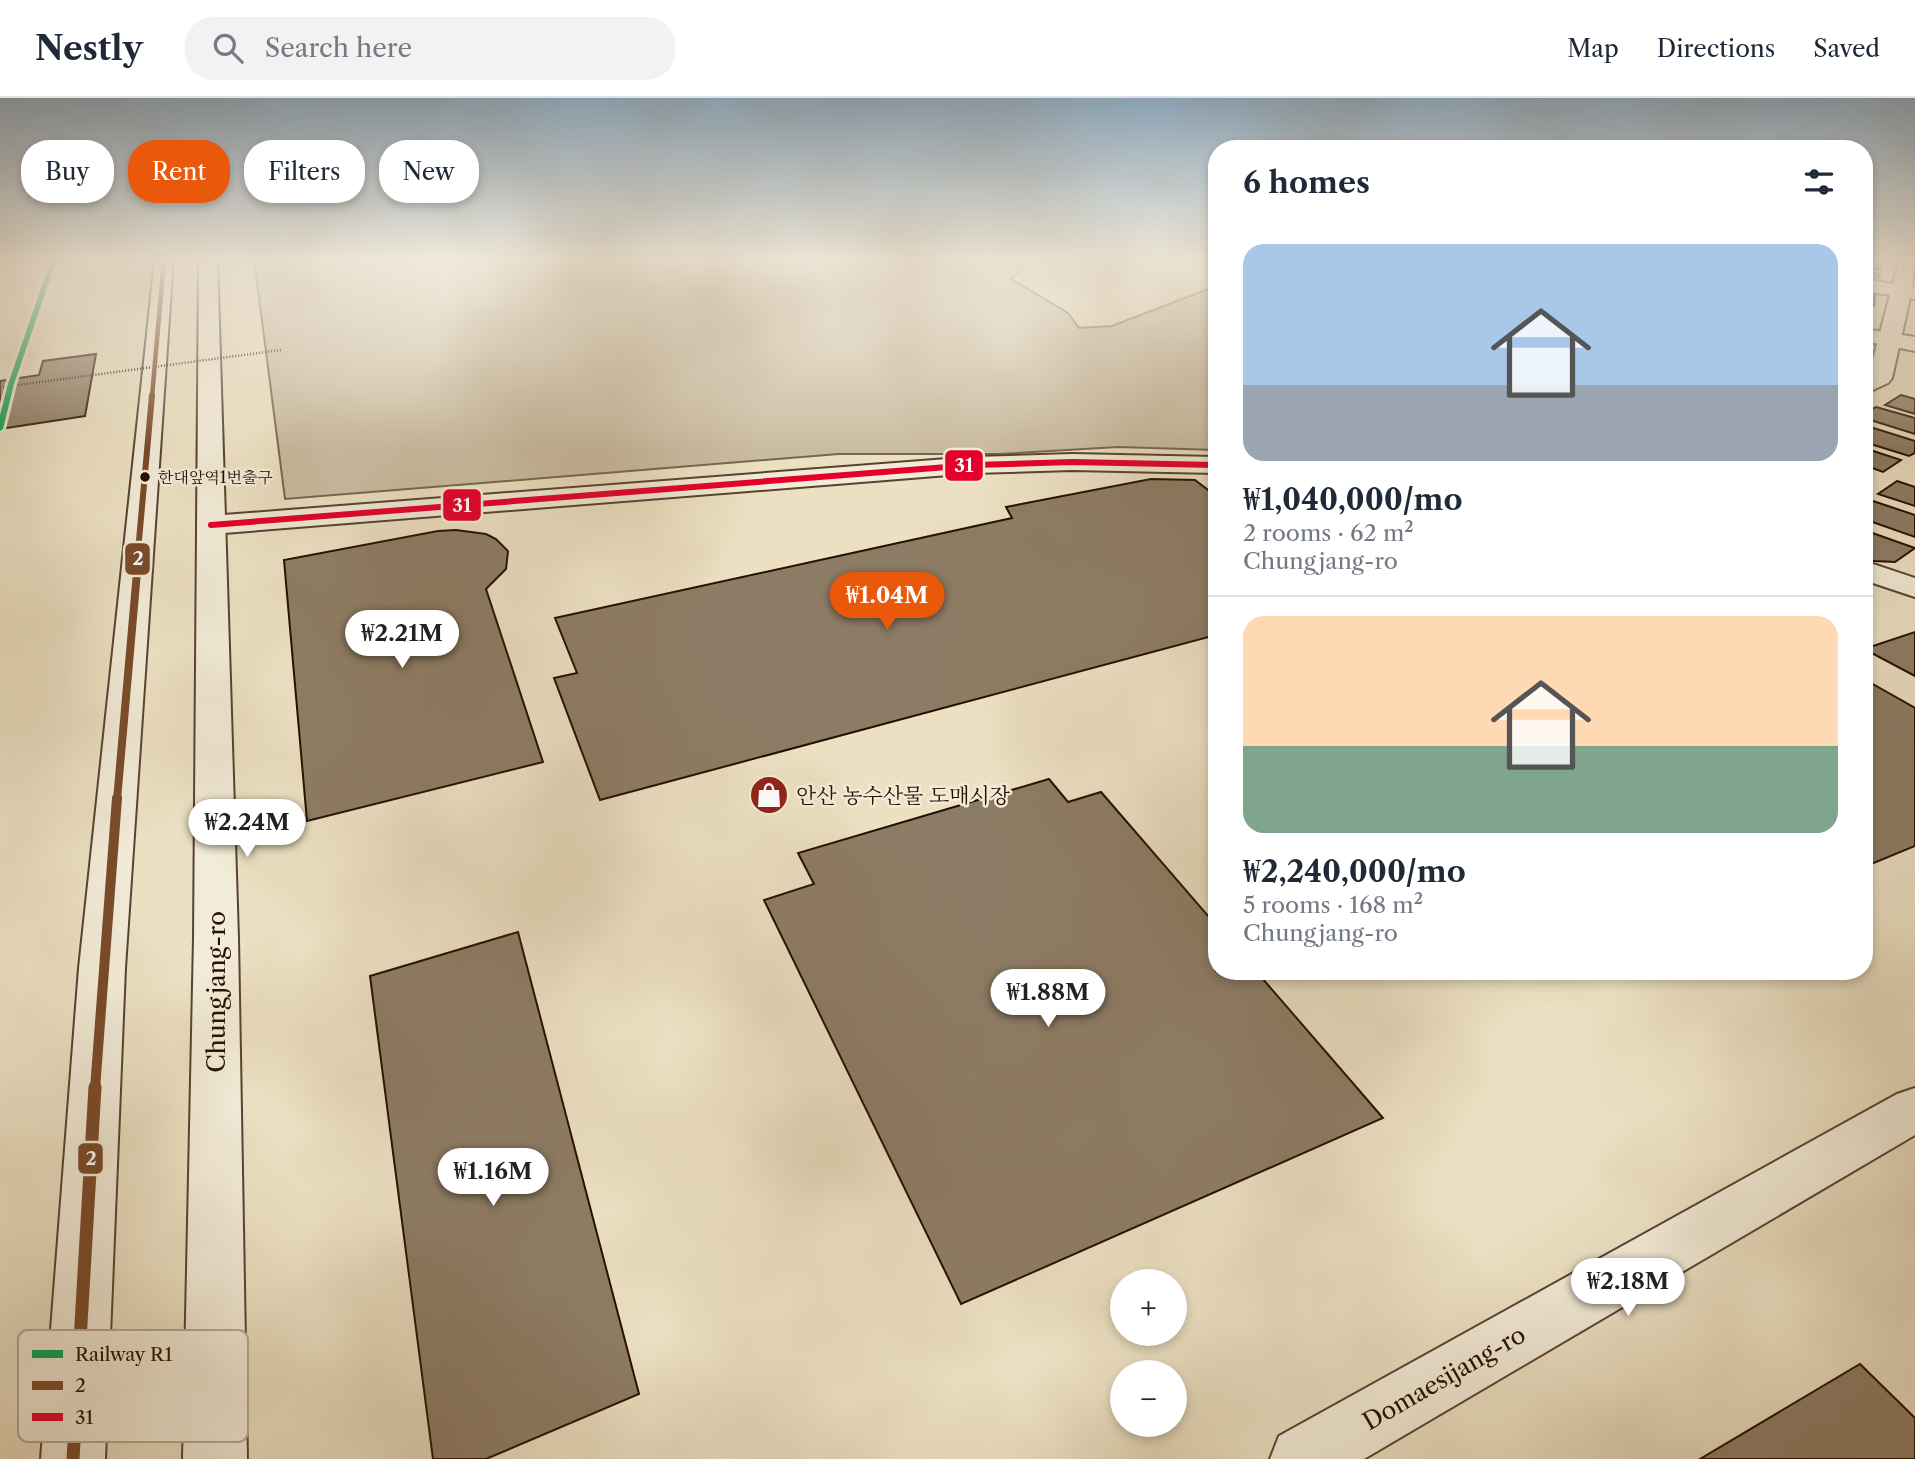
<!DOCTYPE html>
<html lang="en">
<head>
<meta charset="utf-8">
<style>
  :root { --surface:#fff; --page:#f2f2f3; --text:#1f2937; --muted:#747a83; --line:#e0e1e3; --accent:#ea580c }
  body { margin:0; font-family:"Libre Caslon Text","Noto Serif KR",serif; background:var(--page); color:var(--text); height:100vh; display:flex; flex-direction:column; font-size:26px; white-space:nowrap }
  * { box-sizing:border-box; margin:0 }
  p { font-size:23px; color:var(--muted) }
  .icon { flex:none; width:38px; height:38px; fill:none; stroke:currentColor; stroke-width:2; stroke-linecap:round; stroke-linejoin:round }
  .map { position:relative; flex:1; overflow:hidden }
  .drawer { position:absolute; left:1208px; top:42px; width:665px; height:840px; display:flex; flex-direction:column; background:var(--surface); border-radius:28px; box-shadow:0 4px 10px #0003 }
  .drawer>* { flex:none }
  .guide { position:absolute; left:21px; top:42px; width:665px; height:63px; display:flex; gap:14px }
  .buttons { position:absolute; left:1110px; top:1171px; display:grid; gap:14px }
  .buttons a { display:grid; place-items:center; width:77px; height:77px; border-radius:50%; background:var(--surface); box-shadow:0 4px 10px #0003; font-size:35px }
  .price { position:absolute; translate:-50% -60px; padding:0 16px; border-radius:24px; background:#fff; color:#222; font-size:23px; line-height:46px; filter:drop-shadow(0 2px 4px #0008) }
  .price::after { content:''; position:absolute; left:50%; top:42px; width:21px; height:16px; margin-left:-10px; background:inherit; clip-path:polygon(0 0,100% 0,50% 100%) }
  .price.on { background:var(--accent); color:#fff }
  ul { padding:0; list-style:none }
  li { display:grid; align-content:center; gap:14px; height:371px; padding:0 35px }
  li+li { border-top:2px solid var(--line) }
  li span { display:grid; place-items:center; height:217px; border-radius:21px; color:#555 }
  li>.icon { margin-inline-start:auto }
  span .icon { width:126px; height:126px; fill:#fffc; stroke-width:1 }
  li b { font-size:30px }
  h2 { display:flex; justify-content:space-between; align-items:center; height:84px; padding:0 35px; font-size:30px }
  .pill { padding:0 24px; border-radius:28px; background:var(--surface); box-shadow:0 4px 10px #0003; font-size:24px; line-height:63px }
  .pill.on { background:var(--accent); color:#fff }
  header { display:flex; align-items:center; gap:42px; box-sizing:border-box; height:98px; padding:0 35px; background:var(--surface); border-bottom:2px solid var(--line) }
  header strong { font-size:33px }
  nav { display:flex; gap:38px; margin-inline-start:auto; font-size:24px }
  .search { width:490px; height:63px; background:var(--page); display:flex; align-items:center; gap:18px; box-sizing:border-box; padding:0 24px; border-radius:28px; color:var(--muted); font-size:26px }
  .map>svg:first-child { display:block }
  .green { fill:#cabca1; stroke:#786651; stroke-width:2 }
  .building { fill:#8d7c65; stroke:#270f01; stroke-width:2 }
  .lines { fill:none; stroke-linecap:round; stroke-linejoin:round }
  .minor-casing { stroke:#584331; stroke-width:4 }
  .tertiary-casing { stroke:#584331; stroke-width:4 }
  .path { stroke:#270f01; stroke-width:2.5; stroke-dasharray:1 2; stroke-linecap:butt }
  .minor { fill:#f2ebd7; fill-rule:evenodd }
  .tertiary { fill:#f2ebd7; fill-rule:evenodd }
  .path-bridge { stroke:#270f01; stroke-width:2.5; stroke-dasharray:1 2; stroke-linecap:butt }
  .bus-1-far4-casing { stroke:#f2ebd7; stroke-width:7 }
  .bus-1-far3-casing { stroke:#f2ebd7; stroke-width:10 }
  .bus-1-far2-casing { stroke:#f2ebd7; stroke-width:12 }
  .bus-1-far1-casing { stroke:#f2ebd7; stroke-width:16 }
  .bus-1-casing { stroke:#f2ebd7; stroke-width:18 }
  .bus-2-casing { stroke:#f2ebd7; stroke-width:10 }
  .bus-1-far4 { stroke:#7a4b2a; stroke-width:4.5 }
  .bus-1-far3 { stroke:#7a4b2a; stroke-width:6 }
  .bus-1-far2 { stroke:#7a4b2a; stroke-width:8 }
  .bus-1-far1 { stroke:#7a4b2a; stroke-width:10 }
  .bus-1 { stroke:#7a4b2a; stroke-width:13 }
  .bus-2 { stroke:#e4002b; stroke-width:6 }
  .rail-1-casing { stroke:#f2ebd7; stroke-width:6 }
  .rail-1 { fill:#00a651; fill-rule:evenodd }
  .bus-dot { fill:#270f01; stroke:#f2ebd7; stroke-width:2.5 }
  .labels { text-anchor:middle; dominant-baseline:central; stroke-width:5; stroke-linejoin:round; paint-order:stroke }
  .far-bus-label { font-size:16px; fill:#270f01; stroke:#f2ebd7; text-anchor:start }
  .poi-label { font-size:21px; fill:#270f01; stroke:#f2ebd7; text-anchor:start }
  .near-street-label { font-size:24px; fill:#270f01; stroke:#f2ebd7 }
  .key { fill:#f2ebd7; stroke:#b5a997; stroke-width:2 }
  .key-label { font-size:19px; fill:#270f01 }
  .line-badge { stroke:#f2ebd7; stroke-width:2.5 }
  .badge-label { font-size:19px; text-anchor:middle; font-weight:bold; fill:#fff }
</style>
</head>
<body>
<header>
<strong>Nestly</strong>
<div class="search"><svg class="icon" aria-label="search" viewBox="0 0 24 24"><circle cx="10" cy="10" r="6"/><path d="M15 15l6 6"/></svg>Search here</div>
<nav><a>Map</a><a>Directions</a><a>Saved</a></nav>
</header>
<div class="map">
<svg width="1915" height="1361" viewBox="0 0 1915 1361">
  <rect width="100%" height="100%" fill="#ebe0c2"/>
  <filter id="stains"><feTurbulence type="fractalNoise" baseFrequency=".00286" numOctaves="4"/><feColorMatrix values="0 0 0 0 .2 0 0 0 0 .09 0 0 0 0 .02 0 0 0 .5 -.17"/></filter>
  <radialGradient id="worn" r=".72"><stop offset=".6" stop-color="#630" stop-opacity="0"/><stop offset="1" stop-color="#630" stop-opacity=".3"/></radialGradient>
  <path class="green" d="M254 161H1169L1109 164 1033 161 1011 181 1068 215 1079 230 1112 228 1216 188V352L1118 349 999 356H839L285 401Z"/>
  <g class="building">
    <path d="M1864 161 1884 164 1881 172 1864 169Z"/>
    <path d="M1864 173 1880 176 1878 182H1864Z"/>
    <path d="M1864 193 1875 195 1874 208 1864 207Z"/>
    <path d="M96 256 85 318 0 331V283L39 277 43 263Z"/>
    <path d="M1901 297 1915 301V316L1885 307Z"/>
    <path d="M1876 309 1915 320V336L1864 320V315Z"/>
    <path d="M1864 327 1915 343V355L1909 358 1864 344Z"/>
    <path d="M1864 350 1901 362 1883 374 1864 367Z"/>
    <path d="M1151 381 1195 382 1216 398V537L600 702 554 580 577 575 555 520 1012 420 1006 409Z"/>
    <path d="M1897 383 1915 389V408L1878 396Z"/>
    <path d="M1864 400 1915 417V439L1864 421Z"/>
    <path d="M456 432 486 436 496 441 508 453 506 471 486 491 543 664 307 723 284 462 438 433Z"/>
    <path d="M1864 432 1915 450 1895 464 1874 463 1864 459Z"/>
    <path d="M1915 534V578L1864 551Z"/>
    <path d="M1864 581 1915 610V748L1864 769Z"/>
    <path d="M1049 681 1068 704 1101 694 1216 827V873H1256L1383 1020 961 1206 764 802 814 786 798 755Z"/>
    <path d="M518 834 639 1296 486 1361H433L370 878Z"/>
    <path d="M1860 1266 1915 1320V1361H1700Z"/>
  </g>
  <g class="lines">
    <defs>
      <g id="minor">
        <path d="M1900 161H1915L1912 189H1915V201L1910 200 1892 280 1888 285 1864 296V280L1869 276 1890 197 1864 193V181L1893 186Z"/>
        <path d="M1072 356 1216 359V375L1072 372 973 375 211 436 201 433 197 427 201 421 211 418 973 359Z"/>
        <path d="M1864 463 1915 480V499L1864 482Z"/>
      </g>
      <g id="tertiary">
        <path d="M155 161H173L125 870 105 1361H41L79 870Z"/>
        <path d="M199 161H217L238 840 247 1361H183L194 840Z"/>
        <path d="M1864 231 1915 239V253L1864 243Z"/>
        <path d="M1915 990V1037L1364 1361H1270L1279 1338 1897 996Z"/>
      </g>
    </defs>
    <use href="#minor" class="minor-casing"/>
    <use href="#tertiary" class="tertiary-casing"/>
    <path class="path" d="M0 289 33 285"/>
    <use href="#minor" class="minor"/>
    <use href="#tertiary" class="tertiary"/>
    <path class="path-bridge" d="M33 285 281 252"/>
    <defs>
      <path id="bus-1-far4" d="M152 299 164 161"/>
      <path id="bus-1-far3" d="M136 476 152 297"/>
      <path id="bus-1-far2" d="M117 702 137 474"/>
      <path id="bus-1-far1" d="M95 991 117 700"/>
      <path id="bus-1" d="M73 1361 95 989"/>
      <path id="bus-2" d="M211 427 973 367 1072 364 1216 367"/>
    </defs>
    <use href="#bus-1-far4" class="bus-1-far4-casing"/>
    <use href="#bus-1-far3" class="bus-1-far3-casing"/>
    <use href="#bus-1-far2" class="bus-1-far2-casing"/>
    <use href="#bus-1-far1" class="bus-1-far1-casing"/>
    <use href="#bus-1" class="bus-1-casing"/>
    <use href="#bus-2" class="bus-2-casing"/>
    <use href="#bus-1-far4" class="bus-1-far4"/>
    <use href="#bus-1-far3" class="bus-1-far3"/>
    <use href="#bus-1-far2" class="bus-1-far2"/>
    <use href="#bus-1-far1" class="bus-1-far1"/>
    <use href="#bus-1" class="bus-1"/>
    <use href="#bus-2" class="bus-2"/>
    <defs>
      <path id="rail-1" d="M51 161H57L14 286 3 331 0 333V317L8 286Z"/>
    </defs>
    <use href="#rail-1" class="rail-1-casing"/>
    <use href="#rail-1" class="rail-1"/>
  </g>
  <linearGradient id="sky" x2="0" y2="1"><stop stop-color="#8ea9be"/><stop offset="0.46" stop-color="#f6f1e4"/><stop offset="1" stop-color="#f6f1e4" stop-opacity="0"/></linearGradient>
  <rect width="1915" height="351" fill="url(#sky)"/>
  <defs>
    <symbol id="shop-disc" viewBox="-11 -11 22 22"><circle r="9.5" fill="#8f2418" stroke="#f2ebd7"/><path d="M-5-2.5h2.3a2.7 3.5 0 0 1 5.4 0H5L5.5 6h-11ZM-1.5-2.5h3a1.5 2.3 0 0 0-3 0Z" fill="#fff"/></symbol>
  </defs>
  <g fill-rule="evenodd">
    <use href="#shop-disc" x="747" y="675" width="44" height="44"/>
  </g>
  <circle class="bus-dot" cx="145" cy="379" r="6"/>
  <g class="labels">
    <g class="far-bus-label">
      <text x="158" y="379">한대앞역1번출구</text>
    </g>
    <g class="poi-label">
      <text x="796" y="697">안산 농수산물 도매시장</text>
    </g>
    <g class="near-street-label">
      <text transform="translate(216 894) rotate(-90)">Chungjang-ro</text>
      <text transform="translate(1444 1280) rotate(-30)">Domaesijang-ro</text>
    </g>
  </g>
  <rect x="18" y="1232" width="230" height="112" rx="10" class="key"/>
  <rect x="32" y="1252" width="31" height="8" fill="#00a651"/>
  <rect x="32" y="1283" width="31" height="9" fill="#7a4b2a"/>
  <rect x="32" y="1315" width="31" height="8" fill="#e4002b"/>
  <g class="key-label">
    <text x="75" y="1263">Railway R1</text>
    <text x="75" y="1294">2</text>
    <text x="75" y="1326">31</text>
  </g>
  <g class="line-badge">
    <rect x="944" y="351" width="40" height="33" rx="7" fill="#e4002b"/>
    <rect x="442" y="390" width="40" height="34" rx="7" fill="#e4002b"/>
    <rect x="124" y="444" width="27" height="34" rx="7" fill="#7a4b2a"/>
    <rect x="77" y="1044" width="27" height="33" rx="7" fill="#7a4b2a"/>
  </g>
  <g class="badge-label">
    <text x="964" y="374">31</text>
    <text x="462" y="414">31</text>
    <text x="138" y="467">2</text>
    <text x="91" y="1067">2</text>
  </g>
  <rect width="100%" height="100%" filter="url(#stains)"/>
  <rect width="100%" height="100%" fill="url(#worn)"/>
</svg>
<div class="buttons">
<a>+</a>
<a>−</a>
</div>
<b class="price on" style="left:887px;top:534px">₩1.04M</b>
<b class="price" style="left:402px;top:572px">₩2.21M</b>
<b class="price" style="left:247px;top:761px">₩2.24M</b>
<b class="price" style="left:1048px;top:931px">₩1.88M</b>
<b class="price" style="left:493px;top:1110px">₩1.16M</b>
<b class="price" style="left:1628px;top:1220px">₩2.18M</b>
<div class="guide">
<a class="pill">Buy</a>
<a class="pill on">Rent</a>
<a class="pill">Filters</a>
<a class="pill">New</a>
</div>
<section class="drawer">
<h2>6 homes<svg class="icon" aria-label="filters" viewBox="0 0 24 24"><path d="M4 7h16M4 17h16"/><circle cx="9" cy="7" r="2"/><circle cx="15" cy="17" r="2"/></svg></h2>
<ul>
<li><span style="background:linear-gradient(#a9c7e8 65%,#9aa5b1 0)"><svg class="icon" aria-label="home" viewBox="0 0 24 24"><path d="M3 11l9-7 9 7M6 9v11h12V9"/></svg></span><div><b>₩1,040,000/mo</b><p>2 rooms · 62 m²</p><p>Chungjang-ro</p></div></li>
<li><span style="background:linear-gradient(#ffd9b3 60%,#7fa58c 0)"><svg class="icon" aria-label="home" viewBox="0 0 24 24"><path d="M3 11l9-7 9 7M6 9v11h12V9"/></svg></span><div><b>₩2,240,000/mo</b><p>5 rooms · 168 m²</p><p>Chungjang-ro</p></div></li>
</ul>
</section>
</div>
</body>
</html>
